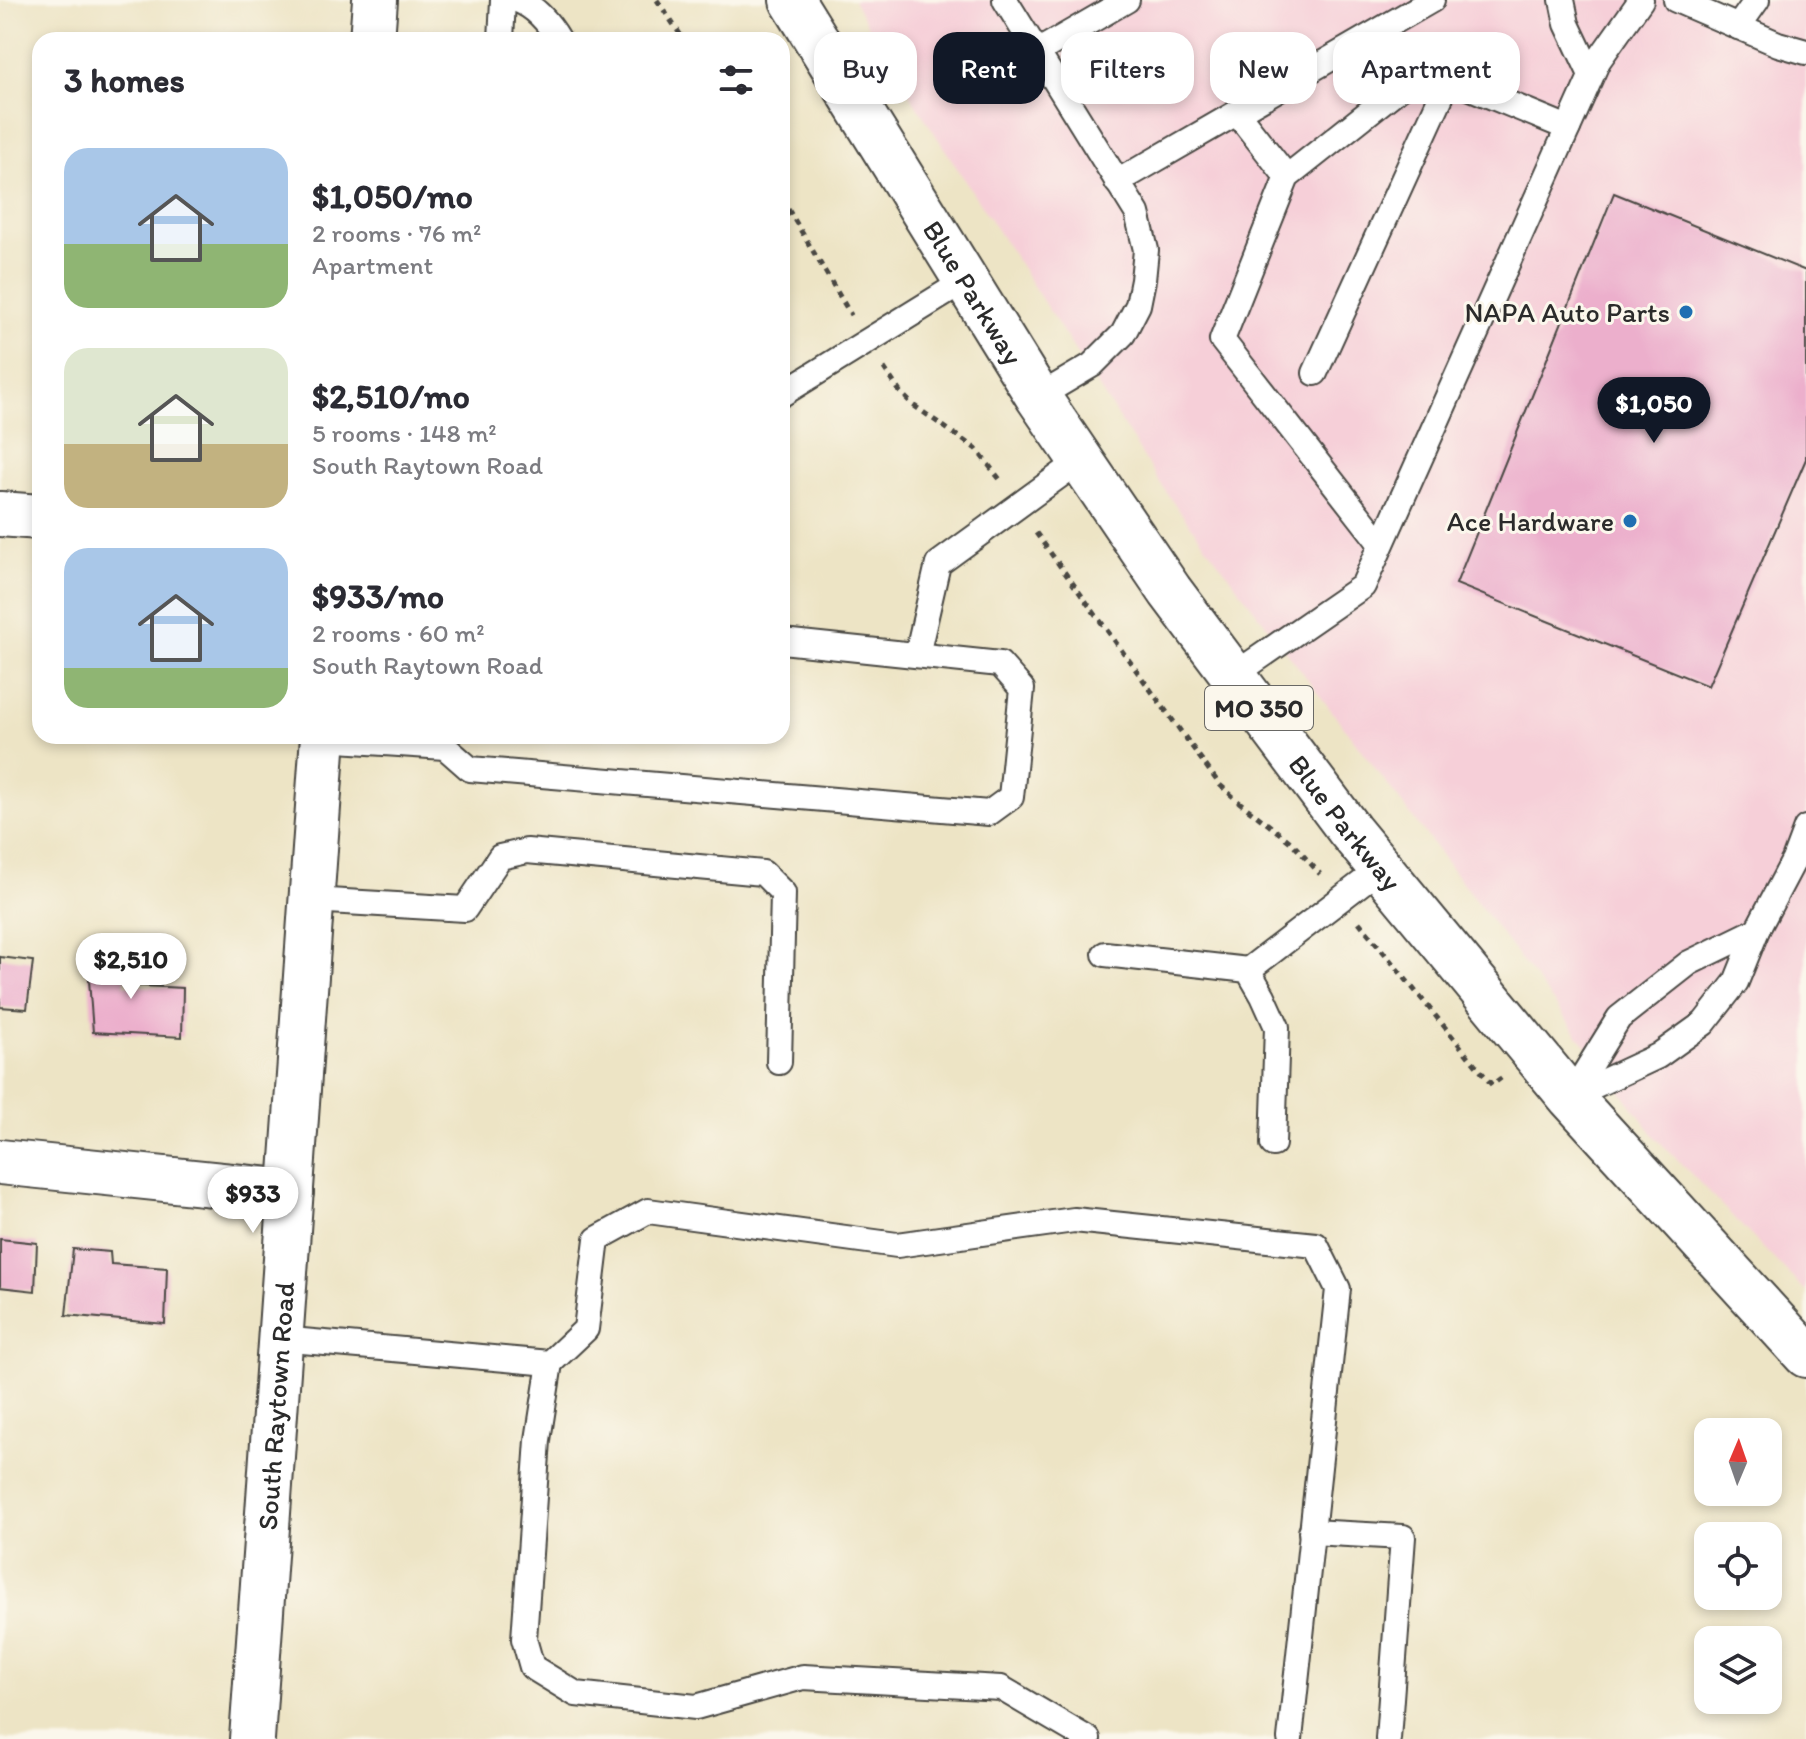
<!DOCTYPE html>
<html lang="en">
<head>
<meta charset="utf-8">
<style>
  :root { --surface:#fff; --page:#f7f7f7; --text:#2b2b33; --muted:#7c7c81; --accent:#111827 }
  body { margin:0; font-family:Itim,sans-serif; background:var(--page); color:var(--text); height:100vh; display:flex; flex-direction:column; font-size:30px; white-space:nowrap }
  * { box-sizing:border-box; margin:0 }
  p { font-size:26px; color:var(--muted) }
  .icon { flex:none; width:44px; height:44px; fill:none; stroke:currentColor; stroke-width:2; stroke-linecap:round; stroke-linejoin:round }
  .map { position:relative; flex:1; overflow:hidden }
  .details { position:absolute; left:32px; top:32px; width:758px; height:712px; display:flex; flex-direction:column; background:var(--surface); border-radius:24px; box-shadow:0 4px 12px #0003 }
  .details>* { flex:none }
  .hud { position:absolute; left:814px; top:32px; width:760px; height:72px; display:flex; gap:16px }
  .needle { width:52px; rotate:2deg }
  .tools { position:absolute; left:1694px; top:1418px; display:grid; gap:16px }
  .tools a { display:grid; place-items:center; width:88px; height:88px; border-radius:16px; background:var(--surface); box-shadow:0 4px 12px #0003; font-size:40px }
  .price { position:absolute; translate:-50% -68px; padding:0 18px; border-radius:28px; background:#fff; color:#222; font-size:26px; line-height:52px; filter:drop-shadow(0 2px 4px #0008) }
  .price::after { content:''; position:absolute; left:50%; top:48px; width:24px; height:18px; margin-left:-12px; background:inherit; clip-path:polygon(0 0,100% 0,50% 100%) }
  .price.active { background:var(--accent); color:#fff }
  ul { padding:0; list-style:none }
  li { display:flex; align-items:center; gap:24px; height:200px; padding:0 32px }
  li span { display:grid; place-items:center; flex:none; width:224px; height:160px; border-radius:24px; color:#555 }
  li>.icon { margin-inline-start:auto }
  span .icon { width:96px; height:96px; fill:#fffc; stroke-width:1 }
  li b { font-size:34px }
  h2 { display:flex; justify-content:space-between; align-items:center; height:96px; padding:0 32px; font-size:34px }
  .tag { padding:0 28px; border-radius:24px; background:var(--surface); box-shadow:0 4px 12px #0003; font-size:28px; line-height:72px }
  .tag.active { background:var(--accent); color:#fff }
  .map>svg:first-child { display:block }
  .built { fill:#f6cfd8 }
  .building { fill:#ecafcc }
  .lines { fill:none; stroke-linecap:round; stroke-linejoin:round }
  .lane-casing { stroke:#484742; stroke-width:28 }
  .street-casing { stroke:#484742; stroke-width:48 }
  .secondary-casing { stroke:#484742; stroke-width:48 }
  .highway-casing { stroke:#484742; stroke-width:48 }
  .path { stroke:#484742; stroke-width:5; stroke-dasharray:6 6; stroke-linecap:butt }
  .lane { stroke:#fff; stroke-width:24 }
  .street { stroke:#fff; stroke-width:44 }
  .secondary { stroke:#fff; stroke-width:44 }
  .highway { stroke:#fff; stroke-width:44 }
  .poi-dot { fill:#1f6fb2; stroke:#fbf7ec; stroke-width:3 }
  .labels { text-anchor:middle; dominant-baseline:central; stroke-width:6; stroke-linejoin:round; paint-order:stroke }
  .shield { fill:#fbf7ec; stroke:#696865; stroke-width:2 }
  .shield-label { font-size:26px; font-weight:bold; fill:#2b2b2b }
  .street-label { font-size:28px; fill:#2b2b2b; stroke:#fbf7ec }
  .poi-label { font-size:28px; fill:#2b2b2b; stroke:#fbf7ec; text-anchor:end }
</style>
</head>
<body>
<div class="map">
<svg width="1806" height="1739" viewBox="0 0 1806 1739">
  <rect width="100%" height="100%" fill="#fbf7ec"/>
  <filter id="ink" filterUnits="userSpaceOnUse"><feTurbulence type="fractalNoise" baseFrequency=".0125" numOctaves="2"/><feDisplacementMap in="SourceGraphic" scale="16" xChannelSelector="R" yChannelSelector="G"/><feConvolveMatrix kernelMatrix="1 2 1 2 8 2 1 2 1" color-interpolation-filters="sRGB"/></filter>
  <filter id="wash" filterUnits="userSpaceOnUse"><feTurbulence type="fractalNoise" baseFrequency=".006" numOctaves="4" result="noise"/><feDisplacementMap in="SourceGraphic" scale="32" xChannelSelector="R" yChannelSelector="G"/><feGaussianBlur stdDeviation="1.8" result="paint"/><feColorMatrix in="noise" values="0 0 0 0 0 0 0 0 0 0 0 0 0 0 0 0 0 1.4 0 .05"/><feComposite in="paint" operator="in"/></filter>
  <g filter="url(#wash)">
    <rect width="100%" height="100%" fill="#ede4c5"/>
    <path class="built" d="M853 0H1806V1292L1657 1139 1172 501 886 58Z"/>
    <g id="blocks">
      <g class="building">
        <path d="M1614 193 1806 271V459L1708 686 1456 584Z"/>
        <path d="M131 952 124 985 183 988 182 1037 93 1032 87 954Z"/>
        <path d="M0 957 33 961 27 1009 0 1007Z"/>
        <path d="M0 1239 37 1243 35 1291 0 1287Z"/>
        <path d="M73 1249 110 1252 111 1264 167 1268 165 1324 66 1315Z"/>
      </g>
    </g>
  </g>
  <g filter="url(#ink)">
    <use href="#blocks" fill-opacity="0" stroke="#484742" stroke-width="2"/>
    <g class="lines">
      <defs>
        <g id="lane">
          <path d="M517 0C536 7 549 23 559 40"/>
          <path d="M1005 0 1137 213 1146 250 1143 280 1138 305 1123 334 1092 365 1038 397"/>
          <path d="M1562 0 1567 24 1591 75"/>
          <path d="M1676 0 1778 44 1806 52"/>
          <path d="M1738 27 1757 0"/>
          <path d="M501 40 503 0"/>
          <path d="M1037 52 1127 0"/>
          <path d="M1237 113 1287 177"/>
          <path d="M1117 182 1432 0"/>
          <path d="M1315 373 1449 79"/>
          <path d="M782 394 965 281"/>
          <path d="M1381 544 1222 340 1287 177 1426 67 1449 79 1568 128"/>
          <path d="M917 655 938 564 1081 460"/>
          <path d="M1234 675 1363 586 1598 61 1641 0"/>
          <path d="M323 739 445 747 470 769 989 813 1011 797 1022 689 1000 664 782 641"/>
          <path d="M311 900 465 909 500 857 527 851 763 873 783 893 779 1062"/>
          <path d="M1105 954 1248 970 1263 996 1277 1027 1273 1144"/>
          <path d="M1248 970 1381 868"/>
          <path d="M1570 1097 1658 1056 1704 1023 1736 982 1757 930 1794 860 1806 828"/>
          <path d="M1570 1097 1619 1018 1689 963 1757 930"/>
          <path d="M280 1339 550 1363 586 1329 597 1239 648 1211 897 1245 1074 1220 1316 1245 1338 1289 1290 1739"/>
          <path d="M550 1363 538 1440 524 1639 532 1667 576 1694 696 1707 803 1677 1001 1688 1088 1739"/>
          <path d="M1311 1532 1403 1537 1388 1739"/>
        </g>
        <g id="street">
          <path d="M0 514 40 517"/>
          <path d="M0 1162 291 1192"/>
        </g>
        <g id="secondary">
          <path d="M372 40 375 0"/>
          <path id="s1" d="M252 1739 323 736"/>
        </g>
        <g id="highway">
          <path id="s2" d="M792 0 1038 397 1170 591 1350 831 1570 1097 1806 1355"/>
        </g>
      </defs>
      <use href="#lane" class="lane-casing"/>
      <use href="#street" class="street-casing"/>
      <use href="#secondary" class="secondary-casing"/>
      <use href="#highway" class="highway-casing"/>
      <g class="path">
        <path d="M657 0 684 40"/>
        <path d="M782 199 851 315"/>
        <path d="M884 368 900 392 913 405 976 449 1002 482"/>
        <path d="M1036 533 1220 785 1239 802 1292 843 1320 874"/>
        <path d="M1359 922 1492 1085 1501 1078"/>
      </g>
      <use href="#lane" class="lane"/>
      <use href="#street" class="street"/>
      <use href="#secondary" class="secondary"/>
      <use href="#highway" class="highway"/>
    </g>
  </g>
  <g class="poi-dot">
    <circle cx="1686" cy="312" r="8"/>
    <circle cx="1630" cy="521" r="8"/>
  </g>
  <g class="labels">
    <rect class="shield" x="1205" y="686" width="108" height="44" rx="6"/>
    <g class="shield-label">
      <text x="1259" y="708">MO 350</text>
    </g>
    <g class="street-label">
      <text stroke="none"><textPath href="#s2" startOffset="344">Blue Parkway</textPath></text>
      <text stroke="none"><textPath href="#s2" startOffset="992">Blue Parkway</textPath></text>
      <text stroke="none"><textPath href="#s1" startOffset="334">South Raytown Road</textPath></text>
    </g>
    <g class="poi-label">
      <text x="1670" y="312">NAPA Auto Parts</text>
      <text x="1614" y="521">Ace Hardware</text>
    </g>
  </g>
</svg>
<div class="tools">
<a><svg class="needle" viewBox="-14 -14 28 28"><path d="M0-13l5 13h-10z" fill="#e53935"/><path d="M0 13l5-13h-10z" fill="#7c7c81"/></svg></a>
<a><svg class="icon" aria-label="locate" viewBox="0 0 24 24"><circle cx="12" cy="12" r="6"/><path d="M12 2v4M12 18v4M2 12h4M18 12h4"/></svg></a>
<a><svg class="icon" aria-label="layers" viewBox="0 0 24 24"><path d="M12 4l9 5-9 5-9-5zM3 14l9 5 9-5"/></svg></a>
</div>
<b class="price active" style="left:1654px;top:445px">$1,050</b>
<b class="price" style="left:131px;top:1001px">$2,510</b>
<b class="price" style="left:253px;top:1235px">$933</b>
<div class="hud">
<a class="tag">Buy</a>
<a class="tag active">Rent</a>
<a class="tag">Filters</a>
<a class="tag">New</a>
<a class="tag">Apartment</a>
</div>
<section class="details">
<h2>3 homes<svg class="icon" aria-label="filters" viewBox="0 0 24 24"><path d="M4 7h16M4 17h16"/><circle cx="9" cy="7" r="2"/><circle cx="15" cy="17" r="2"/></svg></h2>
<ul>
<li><span style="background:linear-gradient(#a9c7e8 60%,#8fb573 0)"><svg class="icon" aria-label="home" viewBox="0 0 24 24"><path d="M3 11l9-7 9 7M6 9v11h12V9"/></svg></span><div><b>$1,050/mo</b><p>2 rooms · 76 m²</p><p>Apartment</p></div></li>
<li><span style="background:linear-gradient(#dfe7d0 60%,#c2b280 0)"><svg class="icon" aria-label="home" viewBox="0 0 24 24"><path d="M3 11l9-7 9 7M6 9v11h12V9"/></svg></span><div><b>$2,510/mo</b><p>5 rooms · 148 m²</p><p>South Raytown Road</p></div></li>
<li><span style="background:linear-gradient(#a9c7e8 75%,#8fb573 0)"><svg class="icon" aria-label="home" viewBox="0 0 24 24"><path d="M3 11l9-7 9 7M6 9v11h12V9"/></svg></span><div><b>$933/mo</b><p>2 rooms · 60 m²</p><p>South Raytown Road</p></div></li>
</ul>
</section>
</div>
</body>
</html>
